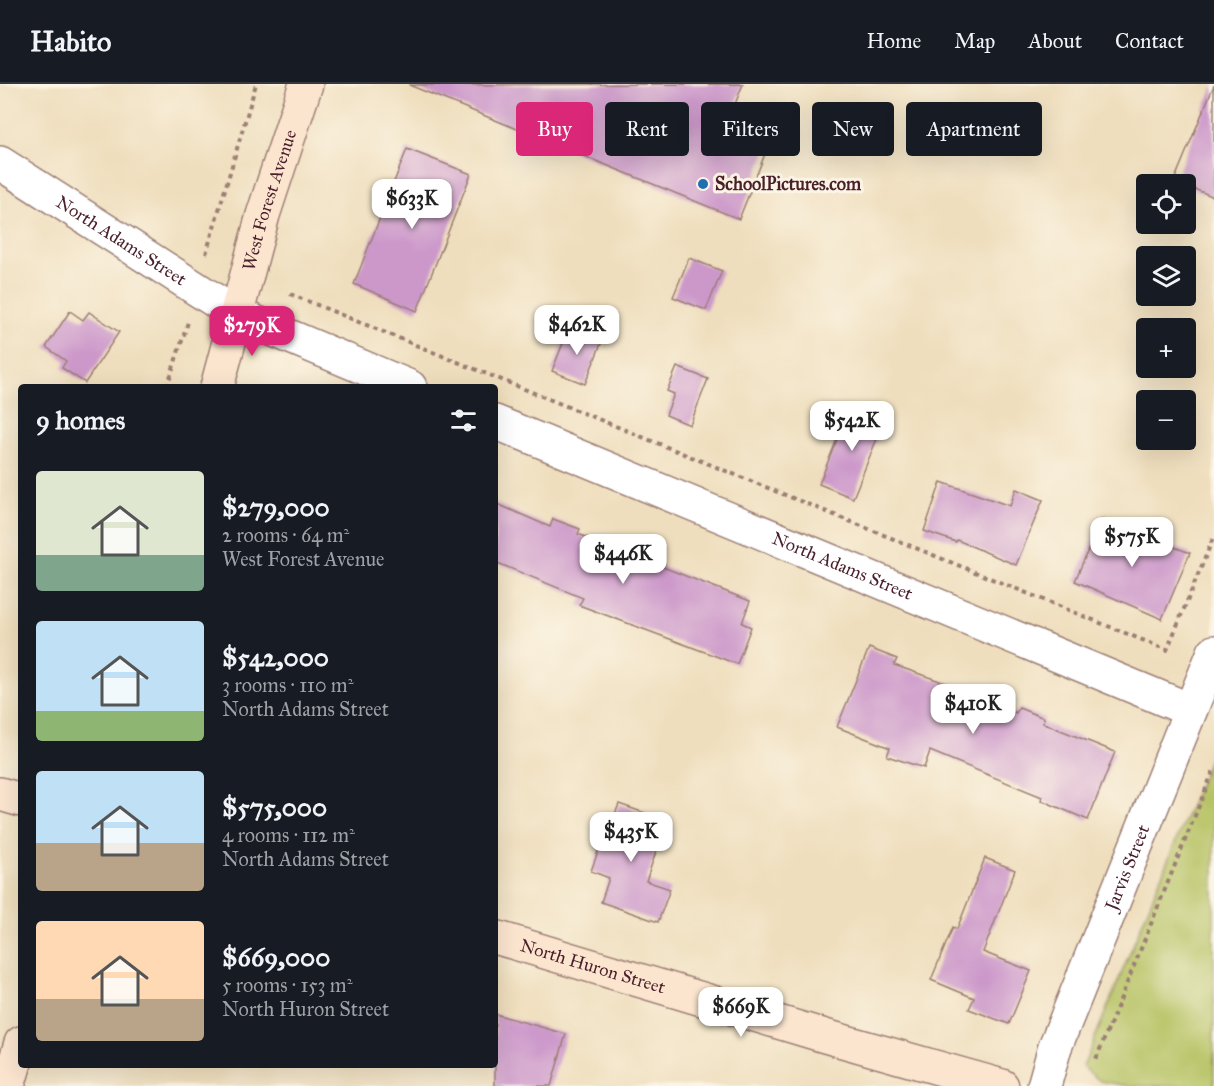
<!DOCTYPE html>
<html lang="en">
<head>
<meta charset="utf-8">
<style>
  :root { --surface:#171b24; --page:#242831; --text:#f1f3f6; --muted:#9ea1a6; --line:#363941; --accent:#db2777 }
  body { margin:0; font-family:"IM FELL Great Primer",serif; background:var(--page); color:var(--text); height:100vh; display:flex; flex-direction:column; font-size:22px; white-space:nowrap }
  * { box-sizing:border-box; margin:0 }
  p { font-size:20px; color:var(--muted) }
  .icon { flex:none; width:33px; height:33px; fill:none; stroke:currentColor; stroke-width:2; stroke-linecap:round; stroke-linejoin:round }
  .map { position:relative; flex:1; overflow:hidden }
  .details { position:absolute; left:18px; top:300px; width:480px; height:684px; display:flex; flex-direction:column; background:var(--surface); border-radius:6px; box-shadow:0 6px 24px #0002 }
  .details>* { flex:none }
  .banner { position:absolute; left:516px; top:18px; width:570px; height:54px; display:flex; gap:12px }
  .tools { position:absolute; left:1136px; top:90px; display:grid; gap:12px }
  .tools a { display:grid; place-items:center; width:60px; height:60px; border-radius:6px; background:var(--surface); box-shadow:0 6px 24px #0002; font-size:30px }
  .price { position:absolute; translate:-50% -51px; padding:0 14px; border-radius:12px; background:#fff; color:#222; font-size:20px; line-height:39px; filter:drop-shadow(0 2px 3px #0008) }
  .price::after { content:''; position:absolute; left:50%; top:36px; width:18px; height:14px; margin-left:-9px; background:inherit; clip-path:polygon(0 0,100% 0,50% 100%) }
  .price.active { background:var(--accent); color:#fff }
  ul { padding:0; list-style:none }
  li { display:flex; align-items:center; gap:18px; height:150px; padding:0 18px }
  li span { display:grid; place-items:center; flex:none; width:168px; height:120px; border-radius:6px; color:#555 }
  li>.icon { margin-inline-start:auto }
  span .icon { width:72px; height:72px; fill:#fffc; stroke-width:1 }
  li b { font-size:26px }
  h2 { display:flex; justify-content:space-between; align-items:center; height:72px; padding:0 18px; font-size:26px }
  .tag { padding:0 21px; border-radius:6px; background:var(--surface); box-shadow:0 6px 24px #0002; font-size:21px; line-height:54px }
  .tag.active { background:var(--accent); color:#fff }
  header { display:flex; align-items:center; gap:36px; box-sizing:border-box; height:84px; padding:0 30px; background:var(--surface); border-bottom:2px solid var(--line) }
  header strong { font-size:28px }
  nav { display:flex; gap:33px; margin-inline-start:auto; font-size:21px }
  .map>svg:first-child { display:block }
  .green { fill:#b6c263; stroke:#807047; stroke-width:1.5 }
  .building { fill:#cc98ca }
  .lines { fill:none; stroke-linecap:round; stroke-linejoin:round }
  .minor-casing { stroke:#9c7e74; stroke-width:36 }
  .tertiary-casing { stroke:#9c7e74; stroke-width:36 }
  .secondary-casing { stroke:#9c7e74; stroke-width:36 }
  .path { stroke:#9c7e74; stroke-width:4; stroke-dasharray:4.5 4.5; stroke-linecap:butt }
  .minor { stroke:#fff; stroke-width:33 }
  .tertiary { stroke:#fff; stroke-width:33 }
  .secondary { stroke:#fbe5cf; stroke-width:33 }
  .poi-dot { fill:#1f6fb2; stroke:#fcf5e5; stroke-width:2 }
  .labels { text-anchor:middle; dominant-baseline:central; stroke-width:6; stroke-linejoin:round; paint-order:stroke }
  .poi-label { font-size:18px; font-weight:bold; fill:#4a1f2b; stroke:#fcf5e5; text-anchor:start }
  .street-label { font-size:18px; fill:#4a1f2b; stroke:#fcf5e5 }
</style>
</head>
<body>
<header>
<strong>Habito</strong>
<nav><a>Home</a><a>Map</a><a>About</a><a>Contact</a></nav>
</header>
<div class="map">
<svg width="1214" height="1002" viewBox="0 0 1214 1002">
  <rect width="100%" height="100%" fill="#fcf5e5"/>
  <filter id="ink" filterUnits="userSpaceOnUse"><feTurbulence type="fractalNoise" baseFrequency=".0167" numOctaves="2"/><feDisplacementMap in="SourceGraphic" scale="12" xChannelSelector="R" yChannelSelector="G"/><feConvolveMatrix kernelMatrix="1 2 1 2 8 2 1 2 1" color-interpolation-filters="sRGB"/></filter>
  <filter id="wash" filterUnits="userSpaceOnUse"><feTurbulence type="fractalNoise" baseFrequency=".008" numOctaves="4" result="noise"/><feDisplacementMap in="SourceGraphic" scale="24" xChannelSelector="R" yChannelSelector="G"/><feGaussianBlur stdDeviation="1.35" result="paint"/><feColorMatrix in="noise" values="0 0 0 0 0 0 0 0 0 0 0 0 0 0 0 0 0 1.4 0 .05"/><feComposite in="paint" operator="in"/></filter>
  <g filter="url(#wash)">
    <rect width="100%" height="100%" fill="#efdebd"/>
    <path class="green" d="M1214 664V1002H1128L1100 997 1083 983Z"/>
    <g id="blocks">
      <g class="building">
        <path d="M743 0 724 48 767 65 739 135 409 1Z"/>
        <path d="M1214 1V113L1174 97Z"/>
        <path d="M407 65 471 90 417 227 354 200Z"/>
        <path d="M689 174 722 187 706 226 673 213Z"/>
        <path d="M70 227 83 236 89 228 119 248 85 299 62 284 66 277 46 263Z"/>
        <path d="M569 244 602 257 585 300 552 287Z"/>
        <path d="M677 283 708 295 690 341 666 331 674 310 667 307Z"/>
        <path d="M850 323 884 337 853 414 819 400Z"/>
        <path d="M941 398 1010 422 1016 405 1043 416 1016 481 957 456 956 458 924 447Z"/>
        <path d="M495 419 550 443 553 435 580 445 578 450 750 517 742 539 751 543 737 580 579 521 583 514 495 478Z"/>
        <path d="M1101 435 1190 469 1162 535 1075 497Z"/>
        <path d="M869 564 897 575 894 581 957 603 1016 629 1019 624 1044 634 1043 639 1115 668 1088 736 1041 716 1042 713 930 667 924 684 887 672 890 664 837 643Z"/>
        <path d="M619 720 662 735 657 748 662 750 646 797 670 805 658 838 601 818 609 794 591 787 611 732 614 733Z"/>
        <path d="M985 774 1015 786 983 868 1031 887 1009 940 969 925 974 914 931 896 953 843 957 845Z"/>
        <path d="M495 930 566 950 551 1002H495Z"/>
      </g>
    </g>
  </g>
  <g filter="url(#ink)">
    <use href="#blocks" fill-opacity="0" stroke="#9c7e74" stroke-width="1.5"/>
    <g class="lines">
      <defs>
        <g id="minor">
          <path d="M236 230 410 303"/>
          <path id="s1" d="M495 338 1190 626"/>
          <path id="s2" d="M1044 1002 1055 963 1214 568"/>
        </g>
        <g id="tertiary">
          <path id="s3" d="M0 79 236 230"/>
        </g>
        <g id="secondary">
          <path id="s4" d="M217 303 263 131 306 0"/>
          <path d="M0 710 21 716"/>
          <path id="s5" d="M495 853 825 952 1002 1002"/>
          <path d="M8 1002 21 959"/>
        </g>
      </defs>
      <use href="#minor" class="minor-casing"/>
      <use href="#tertiary" class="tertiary-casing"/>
      <use href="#secondary" class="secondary-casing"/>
      <g class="path">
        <path d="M206 170 256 0"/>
        <path d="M290 210 1167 566 1214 452"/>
        <path d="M167 303 188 238"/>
        <path d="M1096 975 1214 685"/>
      </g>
      <use href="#minor" class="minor"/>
      <use href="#tertiary" class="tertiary"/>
      <use href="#secondary" class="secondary"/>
    </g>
  </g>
  <circle class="poi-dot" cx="703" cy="100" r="6"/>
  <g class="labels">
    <g class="poi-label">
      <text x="715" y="100">SchoolPictures.com</text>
    </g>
    <g class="street-label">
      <text stroke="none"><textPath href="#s4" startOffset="194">West Forest Avenue</textPath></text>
      <text stroke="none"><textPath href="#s3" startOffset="144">North Adams Street</textPath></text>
      <text stroke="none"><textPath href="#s1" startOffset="376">North Adams Street</textPath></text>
      <text stroke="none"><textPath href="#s2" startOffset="234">Jarvis Street</textPath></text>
      <text stroke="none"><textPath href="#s5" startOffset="102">North Huron Street</textPath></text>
    </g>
  </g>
</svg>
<div class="tools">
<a><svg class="icon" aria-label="locate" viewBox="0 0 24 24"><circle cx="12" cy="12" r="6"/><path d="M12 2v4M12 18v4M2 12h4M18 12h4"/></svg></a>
<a><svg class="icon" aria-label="layers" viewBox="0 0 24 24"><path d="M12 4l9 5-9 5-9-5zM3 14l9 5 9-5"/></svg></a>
<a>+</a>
<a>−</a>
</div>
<b class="price" style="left:412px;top:146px">$633K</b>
<b class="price" style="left:577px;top:272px">$462K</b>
<b class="price active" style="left:252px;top:273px">$279K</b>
<b class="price" style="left:852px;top:368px">$542K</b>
<b class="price" style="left:1132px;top:484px">$575K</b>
<b class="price" style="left:623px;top:501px">$446K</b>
<b class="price" style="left:973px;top:651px">$410K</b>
<b class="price" style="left:631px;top:779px">$435K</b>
<b class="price" style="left:741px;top:954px">$669K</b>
<div class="banner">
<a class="tag active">Buy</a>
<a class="tag">Rent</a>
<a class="tag">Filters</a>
<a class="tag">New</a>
<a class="tag">Apartment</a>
</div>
<section class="details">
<h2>9 homes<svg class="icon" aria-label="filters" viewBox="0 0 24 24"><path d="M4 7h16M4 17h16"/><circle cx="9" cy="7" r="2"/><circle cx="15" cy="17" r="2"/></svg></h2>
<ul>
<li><span style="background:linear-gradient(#dfe7d0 70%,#7fa58c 0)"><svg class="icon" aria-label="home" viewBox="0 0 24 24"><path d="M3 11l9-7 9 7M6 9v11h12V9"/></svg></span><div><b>$279,000</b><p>2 rooms · 64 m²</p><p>West Forest Avenue</p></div></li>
<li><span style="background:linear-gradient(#bfe0f5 75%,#8fb573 0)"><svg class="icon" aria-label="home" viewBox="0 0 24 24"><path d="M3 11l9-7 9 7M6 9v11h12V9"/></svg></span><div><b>$542,000</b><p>3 rooms · 110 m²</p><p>North Adams Street</p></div></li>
<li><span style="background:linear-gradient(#bfe0f5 60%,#b9a48a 0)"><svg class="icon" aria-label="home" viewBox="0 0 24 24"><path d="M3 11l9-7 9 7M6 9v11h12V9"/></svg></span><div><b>$575,000</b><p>4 rooms · 112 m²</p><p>North Adams Street</p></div></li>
<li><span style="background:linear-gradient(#ffd9b3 65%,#b9a48a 0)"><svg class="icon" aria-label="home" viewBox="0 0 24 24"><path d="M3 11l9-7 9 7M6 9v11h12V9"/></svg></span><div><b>$669,000</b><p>5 rooms · 153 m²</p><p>North Huron Street</p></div></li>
</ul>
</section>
</div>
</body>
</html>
